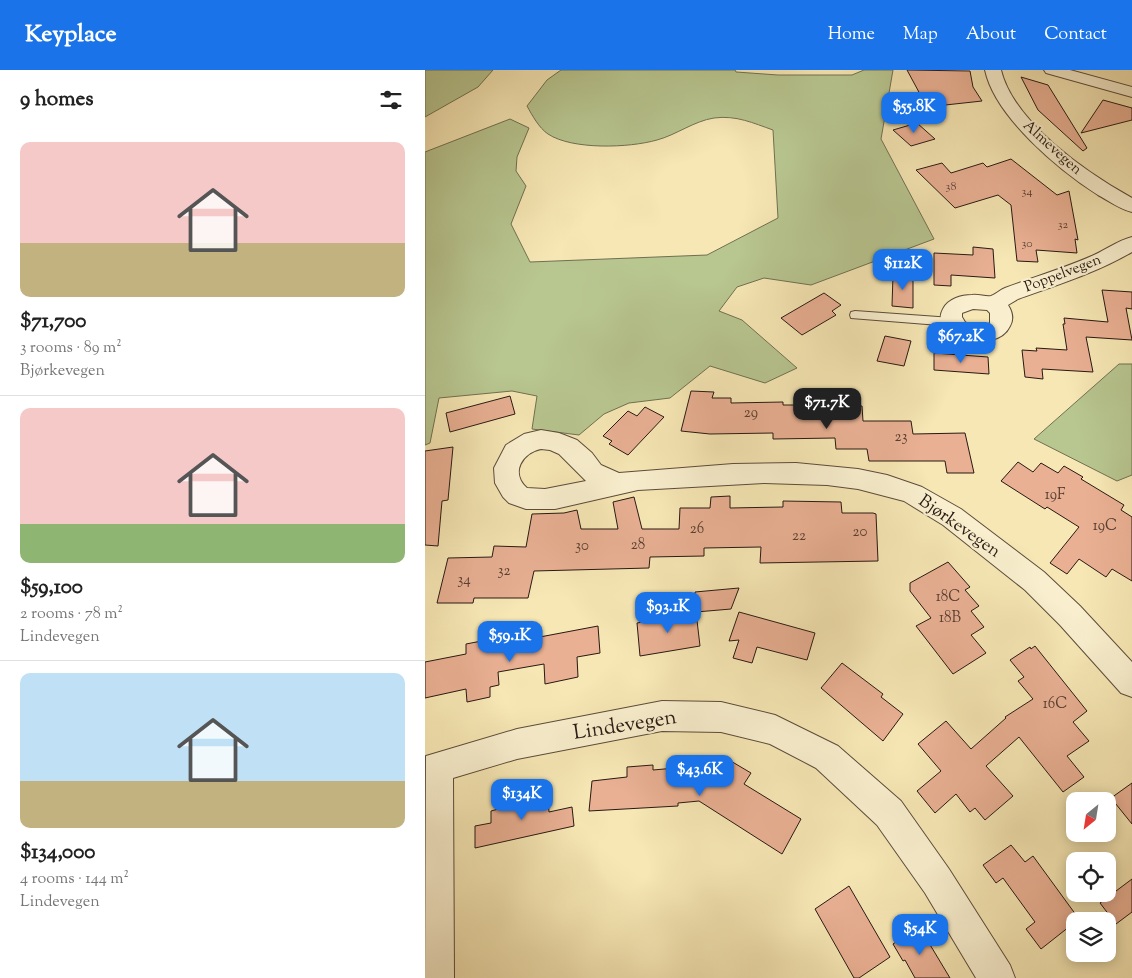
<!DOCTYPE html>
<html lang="en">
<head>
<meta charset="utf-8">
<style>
  :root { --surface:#fff; --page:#f2f2f2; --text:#222; --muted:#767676; --line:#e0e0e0; --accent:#1a73e8 }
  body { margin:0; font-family:"Sorts Mill Goudy",serif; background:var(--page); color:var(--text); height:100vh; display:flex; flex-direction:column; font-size:19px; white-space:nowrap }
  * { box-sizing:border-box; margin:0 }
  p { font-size:16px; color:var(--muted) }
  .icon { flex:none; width:28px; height:28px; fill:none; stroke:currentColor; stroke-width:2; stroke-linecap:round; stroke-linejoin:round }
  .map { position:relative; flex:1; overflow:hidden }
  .panel { display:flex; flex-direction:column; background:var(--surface); width:425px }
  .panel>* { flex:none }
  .needle { width:32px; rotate:210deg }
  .buttons { position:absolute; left:641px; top:722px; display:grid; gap:10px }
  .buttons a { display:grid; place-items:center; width:50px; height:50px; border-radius:10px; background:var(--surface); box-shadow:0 2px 12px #0003; font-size:25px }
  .price { position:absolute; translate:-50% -42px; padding:0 11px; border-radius:10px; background:var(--accent); color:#fff; font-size:16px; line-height:32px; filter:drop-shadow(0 1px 2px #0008) }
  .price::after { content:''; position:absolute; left:50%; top:30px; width:15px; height:11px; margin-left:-8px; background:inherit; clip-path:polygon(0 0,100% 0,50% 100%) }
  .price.current { background:#222; color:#fff }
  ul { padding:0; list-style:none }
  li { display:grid; align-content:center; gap:10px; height:265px; padding:0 20px }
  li+li { border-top:1px solid var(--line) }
  li span { display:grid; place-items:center; height:155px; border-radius:10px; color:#555 }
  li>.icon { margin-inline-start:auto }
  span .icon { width:90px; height:90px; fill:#fffc; stroke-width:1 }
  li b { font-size:21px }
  h2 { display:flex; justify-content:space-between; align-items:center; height:60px; padding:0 20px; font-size:21px }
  header { display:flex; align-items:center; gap:30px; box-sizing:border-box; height:70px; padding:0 25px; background:var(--accent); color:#fff }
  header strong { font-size:24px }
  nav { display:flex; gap:28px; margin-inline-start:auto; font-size:18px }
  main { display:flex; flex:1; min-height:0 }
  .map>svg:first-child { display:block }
  .green { fill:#b8c690; stroke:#707052 }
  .building { fill:#e9b093; stroke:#281913 }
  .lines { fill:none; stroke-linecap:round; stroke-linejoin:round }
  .service-casing { stroke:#5c4c3b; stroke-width:2 }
  .minor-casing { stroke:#5c4c3b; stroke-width:2 }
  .service { fill:#f9efce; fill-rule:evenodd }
  .minor { fill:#f9efce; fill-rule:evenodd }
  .labels { text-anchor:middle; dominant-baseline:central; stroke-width:4.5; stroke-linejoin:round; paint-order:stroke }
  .far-number-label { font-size:12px; fill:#583f33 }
  .far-street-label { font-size:15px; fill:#281913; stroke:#f9efce }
  .number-label { font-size:15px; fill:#583f33 }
  .street-label { font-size:18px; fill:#281913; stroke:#f9efce }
  .near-street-label { font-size:21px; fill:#281913; stroke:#f9efce }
</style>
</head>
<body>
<header>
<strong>Keyplace</strong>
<nav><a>Home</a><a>Map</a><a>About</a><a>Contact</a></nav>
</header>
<main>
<section class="panel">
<h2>9 homes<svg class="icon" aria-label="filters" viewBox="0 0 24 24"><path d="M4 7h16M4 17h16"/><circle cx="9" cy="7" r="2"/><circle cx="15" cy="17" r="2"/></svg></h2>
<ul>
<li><span style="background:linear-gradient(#f6c9c9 65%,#c2b280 0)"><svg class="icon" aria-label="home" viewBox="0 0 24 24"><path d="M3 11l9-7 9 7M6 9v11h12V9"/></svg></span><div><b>$71,700</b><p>3 rooms · 89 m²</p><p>Bjørkevegen</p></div></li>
<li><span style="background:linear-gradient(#f6c9c9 75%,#8fb573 0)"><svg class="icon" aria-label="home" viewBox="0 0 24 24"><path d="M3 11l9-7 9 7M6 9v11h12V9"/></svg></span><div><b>$59,100</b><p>2 rooms · 78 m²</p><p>Lindevegen</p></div></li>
<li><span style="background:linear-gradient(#bfe0f5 70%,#c2b280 0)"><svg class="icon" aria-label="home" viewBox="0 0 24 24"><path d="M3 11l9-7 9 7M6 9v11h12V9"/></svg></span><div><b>$134,000</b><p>4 rooms · 144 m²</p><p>Lindevegen</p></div></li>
</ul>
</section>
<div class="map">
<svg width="707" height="908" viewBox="0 0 707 908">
  <rect width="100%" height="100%" fill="#f6e7b4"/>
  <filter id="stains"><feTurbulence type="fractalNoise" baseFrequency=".004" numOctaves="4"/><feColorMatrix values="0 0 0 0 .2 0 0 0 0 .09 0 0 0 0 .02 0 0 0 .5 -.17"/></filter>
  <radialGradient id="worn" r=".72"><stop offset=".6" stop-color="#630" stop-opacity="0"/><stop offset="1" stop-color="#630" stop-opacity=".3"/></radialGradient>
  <g class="green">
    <path d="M0 0H68L53 17 0 47Z"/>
    <path d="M136 0H310L311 2 353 5H427L439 0H468L456 69 509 169 386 215 339 208 312 217 294 241 317 250 372 298 340 313 285 296 245 328 204 333 179 344 154 365 107 359 112 326 87 321 14 328 5 373 0 375V82L85 49 104 58 92 87 91 101 101 116 86 154 105 192 282 185 353 148 348 60C328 53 311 45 289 48 269 51 251 65 232 70 204 78 147 80 123 64 114 58 107 45 102 36L122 10Z"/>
    <path d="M694 294H707V405L692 411 609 369Z"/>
  </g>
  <g class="building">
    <path d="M482 0 545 1 548 17 557 31 502 37Z"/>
    <path d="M596 7 623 15 662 78 658 81 613 40Z"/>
    <path d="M678 30 707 38V50L656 63Z"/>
    <path d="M492 53 510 69 486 76 468 60Z"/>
    <path d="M586 89 632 125 644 121 653 170 650 169 652 183 611 180 613 192 592 191 586 135 573 125 530 138 491 100 517 93 526 103 558 93 562 97Z"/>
    <path d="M548 177 568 179 570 208 526 205V216L509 215V183L548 185Z"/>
    <path d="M468 205 488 206V238L467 236Z"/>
    <path d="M677 220 707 222V239L701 238 707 270 661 267 668 302 617 299 618 309 600 307 597 280 612 281 611 278 642 280 638 254H640L639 248 683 252Z"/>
    <path d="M399 223 416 235 407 241 411 245 377 265 356 248Z"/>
    <path d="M460 266 486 271 479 296 452 291Z"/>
    <path d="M509 283 563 287 564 304 509 300Z"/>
    <path d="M266 321 289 322 287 328H306V333L358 332V335H387V337L437 336 438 351H486L488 364 540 363 549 403H522L520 391H444L442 379H411L410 368 348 369V363L285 364 256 361Z"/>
    <path d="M85 326 90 344 25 362 21 343Z"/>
    <path d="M220 337 239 347 203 385 184 374 187 371 178 366 203 341 212 346Z"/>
    <path d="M28 377 23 430 17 431 13 476 0 475V381Z"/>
    <path d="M593 392 608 402 616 393 633 403 639 396 658 407 656 409 699 435 696 440 707 447V511L687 499 681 507 654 489 642 504 625 493 654 457 622 437 620 439 576 411Z"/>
    <path d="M305 426V438L358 437V431L416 432 417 443H448L451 444 453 491 335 493 336 477 279 478V486L225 487 224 498 109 501 103 528H49L48 533H12L23 488 67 487 69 476 101 477 107 444 139 443 152 440 156 459H193L188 432 209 427 217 459H254L255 438H285L286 427Z"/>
    <path d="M523 492 545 517 540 520 554 536 546 541 559 557 546 565 561 583 528 604 491 556 506 548 485 521V513Z"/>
    <path d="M314 518 306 539 271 542 270 522Z"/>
    <path d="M271 542 275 576 215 586 212 553Z"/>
    <path d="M314 542 390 563 382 590 332 577 327 593 308 588 314 570 304 571Z"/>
    <path d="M173 556 175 583 152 587 153 607 120 614 119 594 73 602 74 615 65 617V627L42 632 41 619 0 628V592L41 584V574L62 570V577Z"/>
    <path d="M610 576 662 641 648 652 664 671 642 686 659 707 638 722 594 667 561 696 588 726 560 750 550 738 545 742 531 724 510 743 492 721 516 701 493 674 521 651 546 679 581 648 580 647 608 629 593 611 599 607 585 590 605 577 606 579Z"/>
    <path d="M417 593 458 624 456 627 478 644 458 671 396 618Z"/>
    <path d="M299 687 326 703 319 714 376 749 357 784 274 731 253 733V736L164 741 167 711 202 707V697L228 695V700L295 694Z"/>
    <path d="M707 713V754L686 728Z"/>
    <path d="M111 723V730L123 728 124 742 147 737 149 756 50 778V756L66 753V741L77 738 76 730Z"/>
    <path d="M586 775 600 792 608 786 654 849 616 879 601 859 610 852 578 808 571 813 558 795Z"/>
    <path d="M707 809V842L691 854 675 833Z"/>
    <path d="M424 816 465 887 434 908H429L390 839Z"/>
    <path d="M494 856 504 873 525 908H490L480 890 478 891 468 874Z"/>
  </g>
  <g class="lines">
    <defs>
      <path id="service" d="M430 241 527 248 532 252 527 256 426 248 425 245 426 242Z"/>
      <g id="minor">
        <path d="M560 0H576C589 53 662 103 707 128V142C695 139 684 131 673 125 634 100 570 47 560 0Z"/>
        <path d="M619 0H645L707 17V27L621 3Z"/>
        <path d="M707 167V182C671 203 632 215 593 229L583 235C587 241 589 249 585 256 571 286 502 268 518 239 523 229 536 225 547 225 553 224 561 227 566 226 571 224 575 220 580 218 609 207 640 198 669 185 682 179 694 170 707 167ZM548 239 562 240 565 243V253C557 259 548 257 540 252L537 247V243Z"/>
        <path d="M116 360 134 363 152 370 167 383 176 395 194 403 308 394 371 393 433 399 462 405 497 417 536 439 619 502 655 536 707 592V627L696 623 635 555 600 520 518 455 479 431 433 419 402 415 339 413 213 420 130 439H101L84 433 78 427 70 413 69 398 81 375 99 364ZM116 379 125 380 134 384 161 411 120 419 102 418C85 403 97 383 116 379Z"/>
        <path d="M237 631 296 632 350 645 413 676 476 731 524 799 585 895 590 908H551L500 823 452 755 391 698 345 674 296 662 237 661 92 689 28 708 29 908H0L1 686 92 659Z"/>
      </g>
    </defs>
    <use href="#service" class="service-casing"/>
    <use href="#minor" class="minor-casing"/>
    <use href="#service" class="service"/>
    <use href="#minor" class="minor"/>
  </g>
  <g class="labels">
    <g class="far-number-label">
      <text x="526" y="117">38</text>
      <text x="602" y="122">34</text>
      <text x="638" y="155">32</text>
      <text x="602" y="174">30</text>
    </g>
    <g class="far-street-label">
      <text transform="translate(627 78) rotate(42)">Almevegen</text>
      <text transform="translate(638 204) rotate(-21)">Poppelvegen</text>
    </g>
    <g class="number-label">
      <text x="326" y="343">29</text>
      <text x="476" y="367">23</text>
      <text x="630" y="425">19F</text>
      <text x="680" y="456">19C</text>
      <text x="272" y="459">26</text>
      <text x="435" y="462">20</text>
      <text x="374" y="466">22</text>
      <text x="213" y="475">28</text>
      <text x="157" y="476">30</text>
      <text x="79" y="501">32</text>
      <text x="39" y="510">34</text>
      <text x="523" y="527">18C</text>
      <text x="525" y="548">18B</text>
      <text x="630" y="634">16C</text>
    </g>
    <g class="street-label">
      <text transform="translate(534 457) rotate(35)">Bjørkevegen</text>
    </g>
    <g class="near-street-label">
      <text transform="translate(200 656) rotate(-9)">Lindevegen</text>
    </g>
  </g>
  <rect width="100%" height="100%" filter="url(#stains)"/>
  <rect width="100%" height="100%" fill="url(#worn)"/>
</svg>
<div class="buttons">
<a><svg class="needle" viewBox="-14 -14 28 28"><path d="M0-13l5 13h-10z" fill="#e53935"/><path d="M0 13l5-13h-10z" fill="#767676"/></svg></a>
<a><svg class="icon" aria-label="locate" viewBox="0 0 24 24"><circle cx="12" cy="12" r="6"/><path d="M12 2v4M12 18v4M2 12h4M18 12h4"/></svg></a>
<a><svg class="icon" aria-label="layers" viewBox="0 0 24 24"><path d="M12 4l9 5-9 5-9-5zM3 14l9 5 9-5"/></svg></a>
</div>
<b class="price" style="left:489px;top:64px">$55.8K</b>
<b class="price" style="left:478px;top:221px">$112K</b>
<b class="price" style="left:536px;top:294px">$67.2K</b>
<b class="price current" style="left:402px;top:360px">$71.7K</b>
<b class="price" style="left:243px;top:564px">$93.1K</b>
<b class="price" style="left:85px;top:593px">$59.1K</b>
<b class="price" style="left:275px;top:727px">$43.6K</b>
<b class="price" style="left:97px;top:751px">$134K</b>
<b class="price" style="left:495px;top:886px">$54K</b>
</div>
</main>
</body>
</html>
